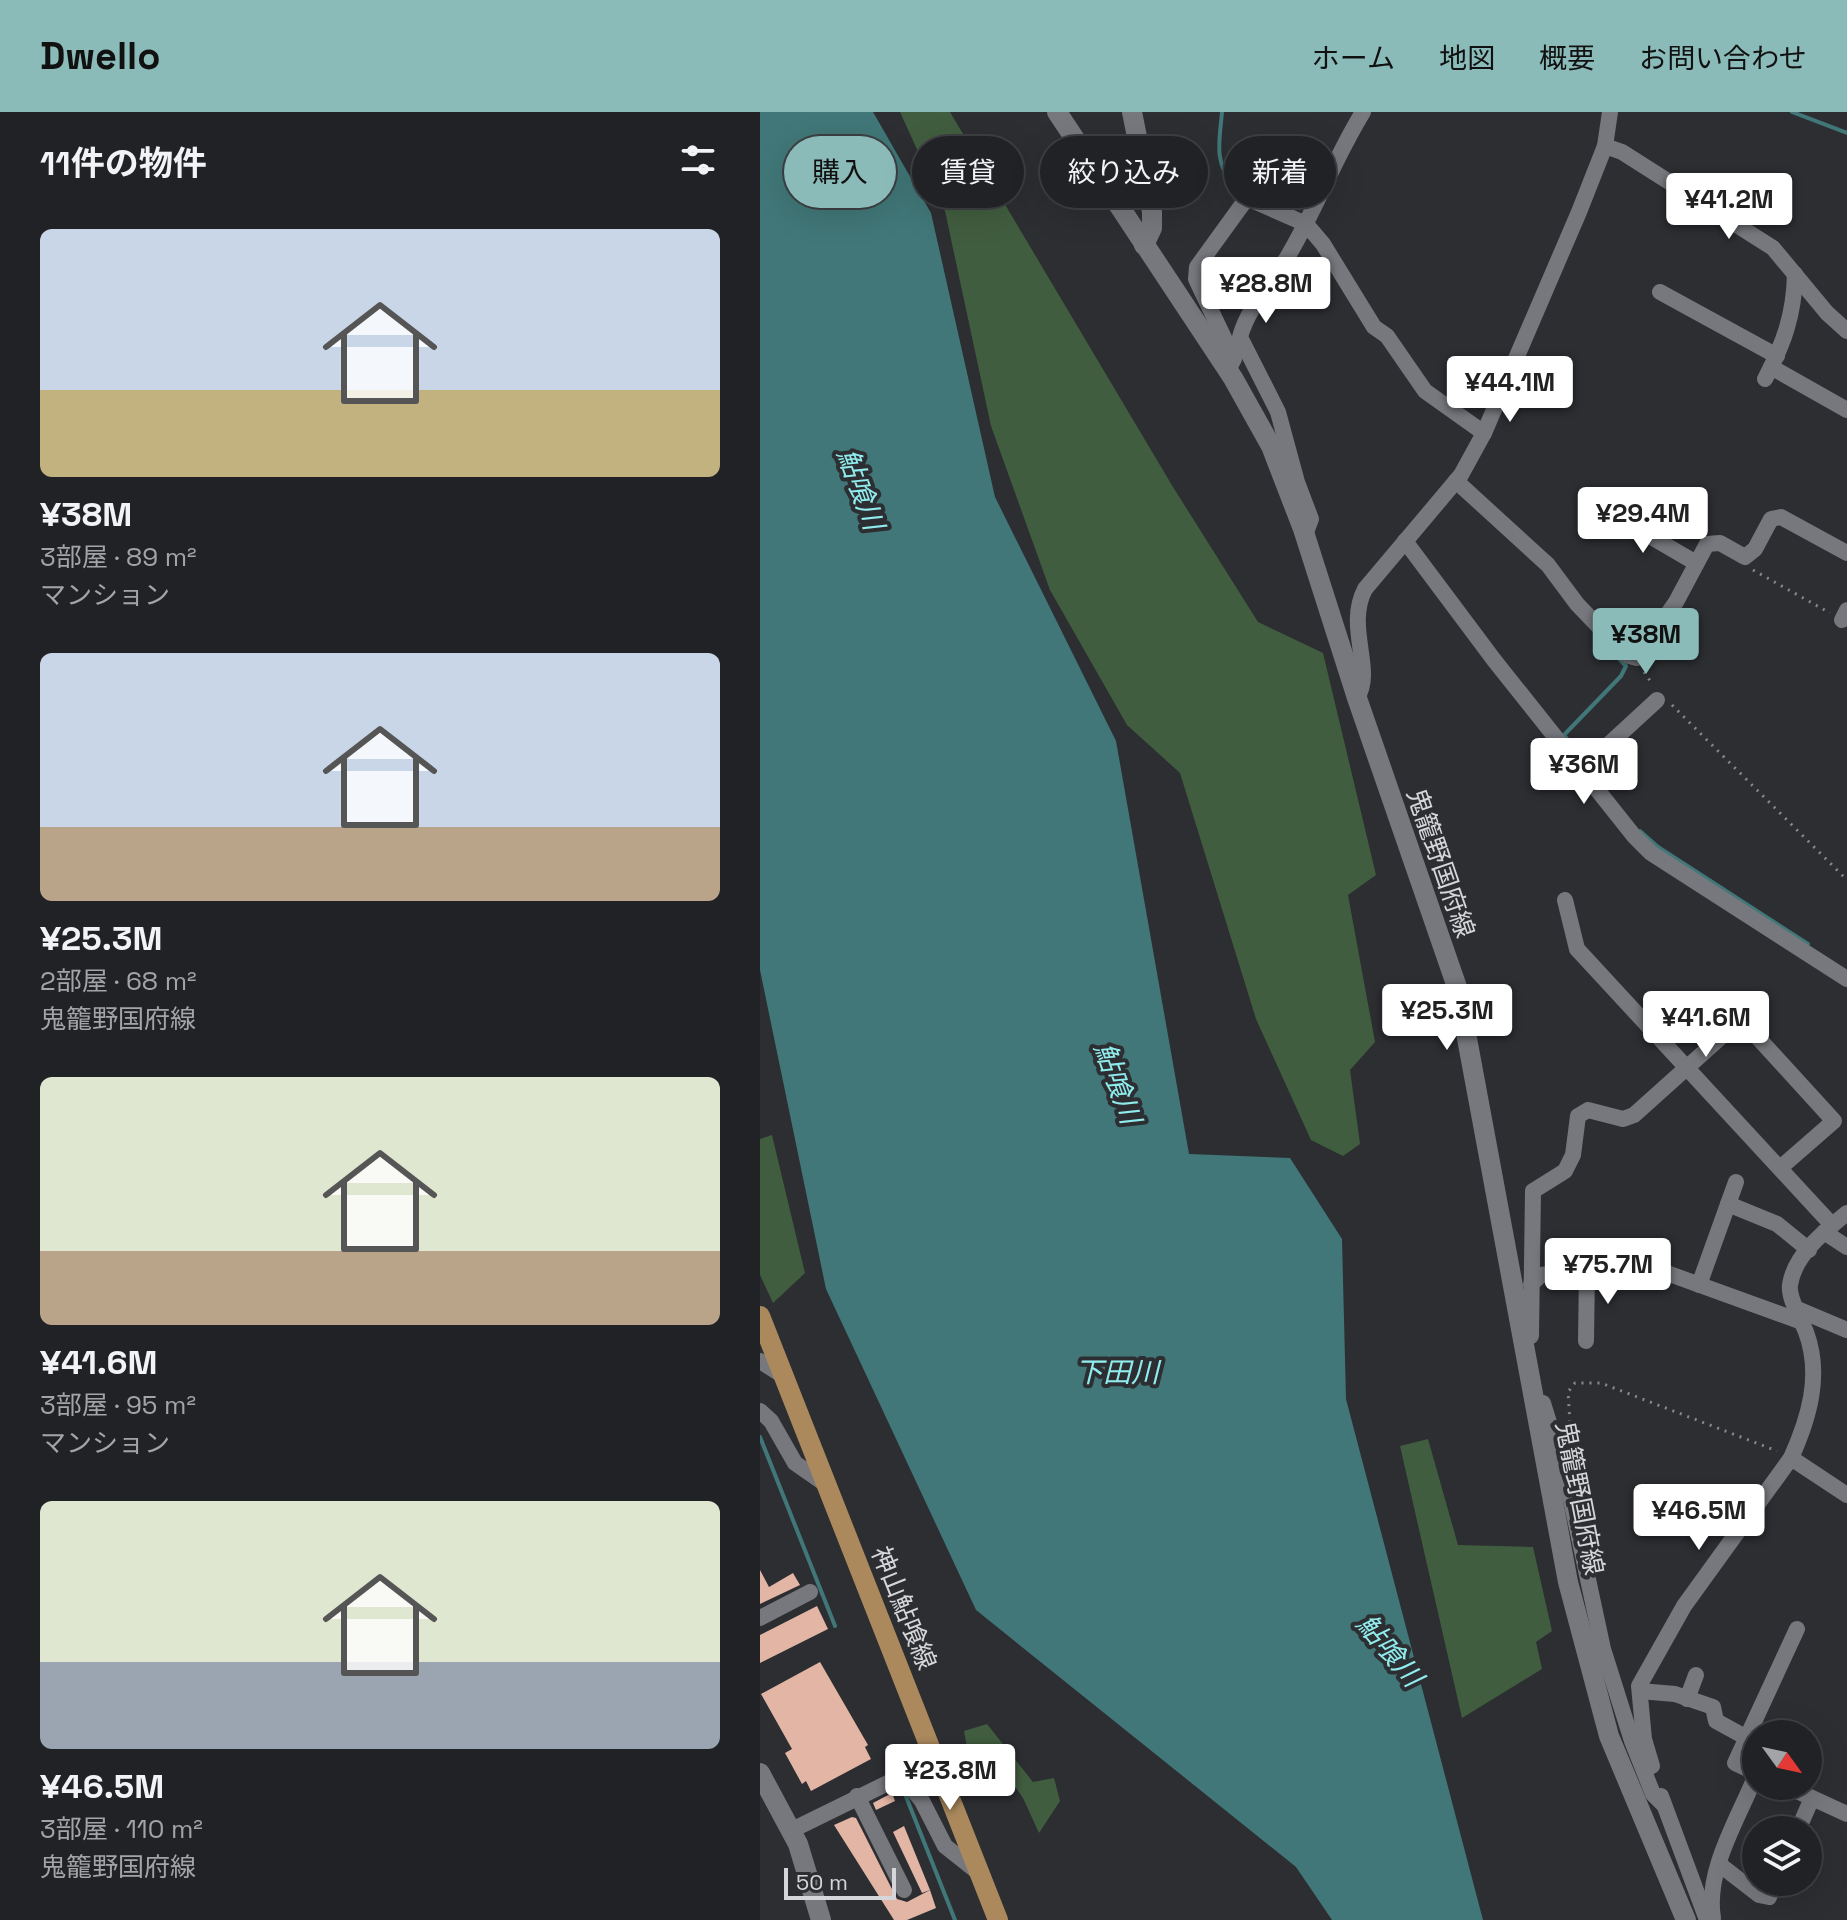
<!DOCTYPE html>
<html lang="ja">
<head>
<meta charset="utf-8">
<style>
  :root { --surface:#212226; --page:#292a2e; --text:#f1f3f6; --muted:#a2a4a7; --line:#3e3f43; --accent:#8bbbb9 }
  body { margin:0; font-family:"Space Grotesk","Noto Sans JP",sans-serif; background:var(--page); color:var(--text); height:100vh; display:flex; flex-direction:column; font-size:30px; white-space:nowrap }
  * { box-sizing:border-box; margin:0 }
  p { font-size:26px; color:var(--muted) }
  .icon { flex:none; width:44px; height:44px; fill:none; stroke:currentColor; stroke-width:2; stroke-linecap:round; stroke-linejoin:round }
  .map { position:relative; flex:1; overflow:hidden }
  .panel { display:flex; flex-direction:column; background:var(--surface); width:760px }
  .panel>* { flex:none }
  .banner { position:absolute; left:24px; top:24px; width:760px; height:72px; display:flex; gap:16px }
  .needle { width:52px; rotate:123deg }
  .controls { position:absolute; left:982px; top:1608px; display:grid; gap:16px }
  .controls a { display:grid; place-items:center; width:80px; height:80px; border-radius:50%; background:var(--surface); box-shadow:0 8px 32px #0002,0 0 0 2px var(--line); font-size:40px }
  .scale { position:absolute; left:24px; bottom:20px; width:112px; box-sizing:border-box; padding-left:8px; border:4px solid #d5d6d9; border-top:0; font-size:22px; line-height:28px; white-space:nowrap; color:#d5d6d9; -webkit-text-stroke:6px #2c2e32; paint-order:stroke }
  .price { position:absolute; translate:-50% -68px; padding:0 18px; border-radius:8px; background:#fff; color:#222; font-size:26px; line-height:52px; filter:drop-shadow(0 2px 4px #0008) }
  .price::after { content:''; position:absolute; left:50%; top:48px; width:24px; height:18px; margin-left:-12px; background:inherit; clip-path:polygon(0 0,100% 0,50% 100%) }
  .price.current { background:var(--accent); color:#111 }
  ul { padding:0; list-style:none }
  li { display:grid; align-content:center; gap:16px; height:424px; padding:0 40px }
  li span { display:grid; place-items:center; height:248px; border-radius:12px; color:#555 }
  li>.icon { margin-inline-start:auto }
  span .icon { width:144px; height:144px; fill:#fffc; stroke-width:1 }
  li b { font-size:34px }
  h2 { display:flex; justify-content:space-between; align-items:center; height:96px; padding:0 40px; font-size:34px }
  .tag { padding:0 28px; border-radius:36px; background:var(--surface); box-shadow:0 8px 32px #0002,0 0 0 2px var(--line); font-size:28px; line-height:72px }
  .tag.current { background:var(--accent); color:#111 }
  header { display:flex; align-items:center; gap:48px; box-sizing:border-box; height:112px; padding:0 40px; background:var(--accent); color:#111 }
  header strong { font-size:38px }
  nav { display:flex; gap:44px; margin-inline-start:auto; font-size:28px }
  main { display:flex; flex:1; min-height:0 }
  .map>svg:first-child { display:block }
  .forest { fill:#415d3f }
  .water { fill:#417778 }
  .lines { fill:none; stroke-linecap:round; stroke-linejoin:round }
  .stream { stroke:#417778; stroke-width:4 }
  .building { fill:#e3b5a5 }
  .path { stroke:#86888b; stroke-width:3; stroke-dasharray:2 6; stroke-linecap:butt }
  .street { stroke:#76787d; stroke-width:16 }
  .secondary { stroke:#76787d; stroke-width:20 }
  .primary { stroke:#ab895d; stroke-width:20 }
  .labels { text-anchor:middle; dominant-baseline:central; stroke-width:8; stroke-linejoin:round; paint-order:stroke }
  .street-label { font-size:26px; fill:#d5d6d9; stroke:#2c2e32 }
  .water-label { font-size:28px; font-style:italic; fill:#91eced; stroke:#2c2e32 }
</style>
</head>
<body>
<header>
<strong>Dwello</strong>
<nav><a>ホーム</a><a>地図</a><a>概要</a><a>お問い合わせ</a></nav>
</header>
<main>
<section class="panel">
<h2>11件の物件<svg class="icon" aria-label="filters" viewBox="0 0 24 24"><path d="M4 7h16M4 17h16"/><circle cx="9" cy="7" r="2"/><circle cx="15" cy="17" r="2"/></svg></h2>
<ul>
<li><span style="background:linear-gradient(#c9d6e8 65%,#c2b280 0)"><svg class="icon" aria-label="home" viewBox="0 0 24 24"><path d="M3 11l9-7 9 7M6 9v11h12V9"/></svg></span><div><b>¥38M</b><p>3部屋 · 89 m²</p><p>マンション</p></div></li>
<li><span style="background:linear-gradient(#c9d6e8 70%,#b9a48a 0)"><svg class="icon" aria-label="home" viewBox="0 0 24 24"><path d="M3 11l9-7 9 7M6 9v11h12V9"/></svg></span><div><b>¥25.3M</b><p>2部屋 · 68 m²</p><p>鬼籠野国府線</p></div></li>
<li><span style="background:linear-gradient(#dfe7d0 70%,#b9a48a 0)"><svg class="icon" aria-label="home" viewBox="0 0 24 24"><path d="M3 11l9-7 9 7M6 9v11h12V9"/></svg></span><div><b>¥41.6M</b><p>3部屋 · 95 m²</p><p>マンション</p></div></li>
<li><span style="background:linear-gradient(#dfe7d0 65%,#9aa5b1 0)"><svg class="icon" aria-label="home" viewBox="0 0 24 24"><path d="M3 11l9-7 9 7M6 9v11h12V9"/></svg></span><div><b>¥46.5M</b><p>3部屋 · 110 m²</p><p>鬼籠野国府線</p></div></li>
</ul>
</section>
<div class="map">
<svg width="1087" height="1808" viewBox="0 0 1087 1808">
  <rect width="100%" height="100%" fill="#2c2e32"/>
  <g class="forest">
    <path d="M140 0H190L413 375 498 510 563 541 616 763 588 783 615 930 590 958 600 1032 583 1044 551 1028 496 907 420 661 367 613 290 478 231 314 185 99Z"/>
    <path d="M12 1023 45 1161 13 1191 0 1163V1027Z"/>
    <path d="M668 1327 698 1433 773 1435 792 1519 776 1530 782 1557 702 1606 640 1334Z"/>
    <path d="M227 1612 273 1670 294 1666 300 1689 279 1721 263 1686 236 1647 226 1667 212 1663 204 1619Z"/>
  </g>
  <path class="water" d="M0 0H113L171 101 235 385 356 629 429 1042 530 1046 582 1127 586 1287 723 1808H572L536 1755 216 1498 66 1177 0 858Z"/>
  <g class="lines">
    <g class="stream">
      <path d="M462 0C460 26 453 51 473 71"/>
      <path d="M1032 0 1087 21"/>
      <path d="M817 640 804 623 861 564 866 554 860 548"/>
      <path d="M880 719 898 735 1048 832"/>
      <path d="M0 1325 75 1514"/>
      <path d="M127 1638 137 1662"/>
      <path d="M143 1677 195 1808"/>
    </g>
  </g>
  <g class="building">
    <path d="M0 1458 9 1475 33 1461 40 1473 0 1492Z"/>
    <path d="M57 1494 68 1517 0 1551V1523Z"/>
    <path d="M60 1550 108 1633 105 1635 111 1647 51 1679 46 1669 42 1672 25 1641 32 1637 1 1582Z"/>
    <path d="M132 1681 135 1689 116 1698 113 1691Z"/>
    <path d="M92 1705 96 1706 137 1787 147 1790 170 1778 176 1796 147 1808H134L74 1713Z"/>
    <path d="M144 1714 170 1778 162 1781 133 1720Z"/>
  </g>
  <g class="lines">
    <g class="path">
      <path d="M993 458 1070 501"/>
      <path d="M884 560 893 573"/>
      <path d="M912 593 1087 768"/>
      <path d="M811 1326 808 1280 815 1271H841L1017 1339"/>
    </g>
    <g class="street">
      <path d="M845 34 862 40 1013 136 1067 201 1087 219"/>
      <path d="M900 180 1017 244"/>
      <path d="M1011 255 1087 298"/>
      <path d="M468 258 474 247 436 167 437 155 487 86 546 112 563 132 614 215 627 224 665 279 724 321"/>
      <path d="M1005 267C1024 231 1034 203 1035 162"/>
      <path d="M696 369 788 453 817 492 866 543 877 546 916 490 947 432 960 431 985 445 995 437 1011 407 1021 405 1087 441"/>
      <path d="M849 400 936 451"/>
      <path d="M545 423 551 407 537 370 518 300 480 225C488 195 512 171 528 144 556 97 574 47 603 0"/>
      <path d="M645 429 734 548 874 724 891 741 1087 867"/>
      <path d="M1082 508 1087 498"/>
      <path d="M597 586C615 558 585 515 605 477L701 363 724 321 819 100 845 34 850 0"/>
      <path d="M821 658 897 588"/>
      <path d="M805 788 817 837 1072 1113"/>
      <path d="M968 1092 1017 1112 1049 1138"/>
      <path d="M1064 1120 1087 1135"/>
      <path d="M771 1172 781 1163 857 1154 893 1156 1042 1210"/>
      <path d="M939 1173 976 1070"/>
      <path d="M1037 1197 1087 1218"/>
      <path d="M771 1224 773 1079 805 1059 813 1043 818 1004 828 998 863 1007 874 1003 981 907 1074 1009 1020 1056"/>
      <path d="M826 1229 827 1159"/>
      <path d="M0 1249 22 1263"/>
      <path d="M783 1291 806 1365 843 1537 872 1629 893 1682 903 1692"/>
      <path d="M0 1299 11 1309 35 1351 68 1374"/>
      <path d="M1031 1346 1087 1383"/>
      <path d="M0 1506 50 1480"/>
      <path d="M880 1579 915 1582 953 1595 956 1609 987 1626"/>
      <path d="M927 1587 936 1563"/>
      <path d="M892 1654 884 1627 879 1574 924 1494 1031 1346C1049 1306 1062 1263 1046 1220 1041 1207 1028 1186 1030 1173 1034 1143 1065 1119 1087 1101"/>
      <path d="M996 1661 975 1651 1037 1517"/>
      <path d="M1026 1674 1087 1702"/>
      <path d="M97 1684 144 1778"/>
      <path d="M901 1684 947 1808"/>
      <path d="M32 1718 142 1664 162 1689 185 1734 219 1761"/>
      <path d="M1038 1718 1052 1686"/>
      <path d="M959 1752 999 1783 1009 1785 1016 1770"/>
      <path d="M953 1806C945 1759 978 1707 996 1663"/>
    </g>
    <g class="secondary">
      <path d="M297 0 473 266 511 334 543 417 597 586 698 878 808 1470 849 1624 926 1808"/>
      <path d="M372 0 392 100V116L384 133"/>
      <path d="M0 1661 38 1732 61 1808"/>
    </g>
    <path class="primary" d="M0 1204 238 1808"/>
  </g>
  <g class="labels">
    <g class="street-label">
      <text transform="translate(681 751) rotate(71)">鬼籠野国府線</text>
      <text transform="translate(820 1386) rotate(79)">鬼籠野国府線</text>
      <text transform="translate(144 1496) rotate(68)">神山鮎喰線</text>
    </g>
    <g class="water-label">
      <text transform="translate(101 377) rotate(70)">鮎喰川</text>
      <text transform="translate(358 971) rotate(70)">鮎喰川</text>
      <text x="357" y="1260">下田川</text>
      <text transform="translate(630 1538) rotate(50)">鮎喰川</text>
    </g>
  </g>
</svg>
<div class="controls">
<a><svg class="needle" viewBox="-14 -14 28 28"><path d="M0-13l5 13h-10z" fill="#e53935"/><path d="M0 13l5-13h-10z" fill="#a2a4a7"/></svg></a>
<a><svg class="icon" aria-label="layers" viewBox="0 0 24 24"><path d="M12 4l9 5-9 5-9-5zM3 14l9 5 9-5"/></svg></a>
</div>
<div class="scale">50 m</div>
<b class="price" style="left:969px;top:129px">¥41.2M</b>
<b class="price" style="left:506px;top:213px">¥28.8M</b>
<b class="price" style="left:750px;top:312px">¥44.1M</b>
<b class="price" style="left:883px;top:443px">¥29.4M</b>
<b class="price current" style="left:886px;top:564px">¥38M</b>
<b class="price" style="left:824px;top:694px">¥36M</b>
<b class="price" style="left:687px;top:940px">¥25.3M</b>
<b class="price" style="left:946px;top:947px">¥41.6M</b>
<b class="price" style="left:848px;top:1194px">¥75.7M</b>
<b class="price" style="left:939px;top:1440px">¥46.5M</b>
<b class="price" style="left:190px;top:1700px">¥23.8M</b>
<div class="banner">
<a class="tag current">購入</a>
<a class="tag">賃貸</a>
<a class="tag">絞り込み</a>
<a class="tag">新着</a>
</div>
</div>
</main>
</body>
</html>
